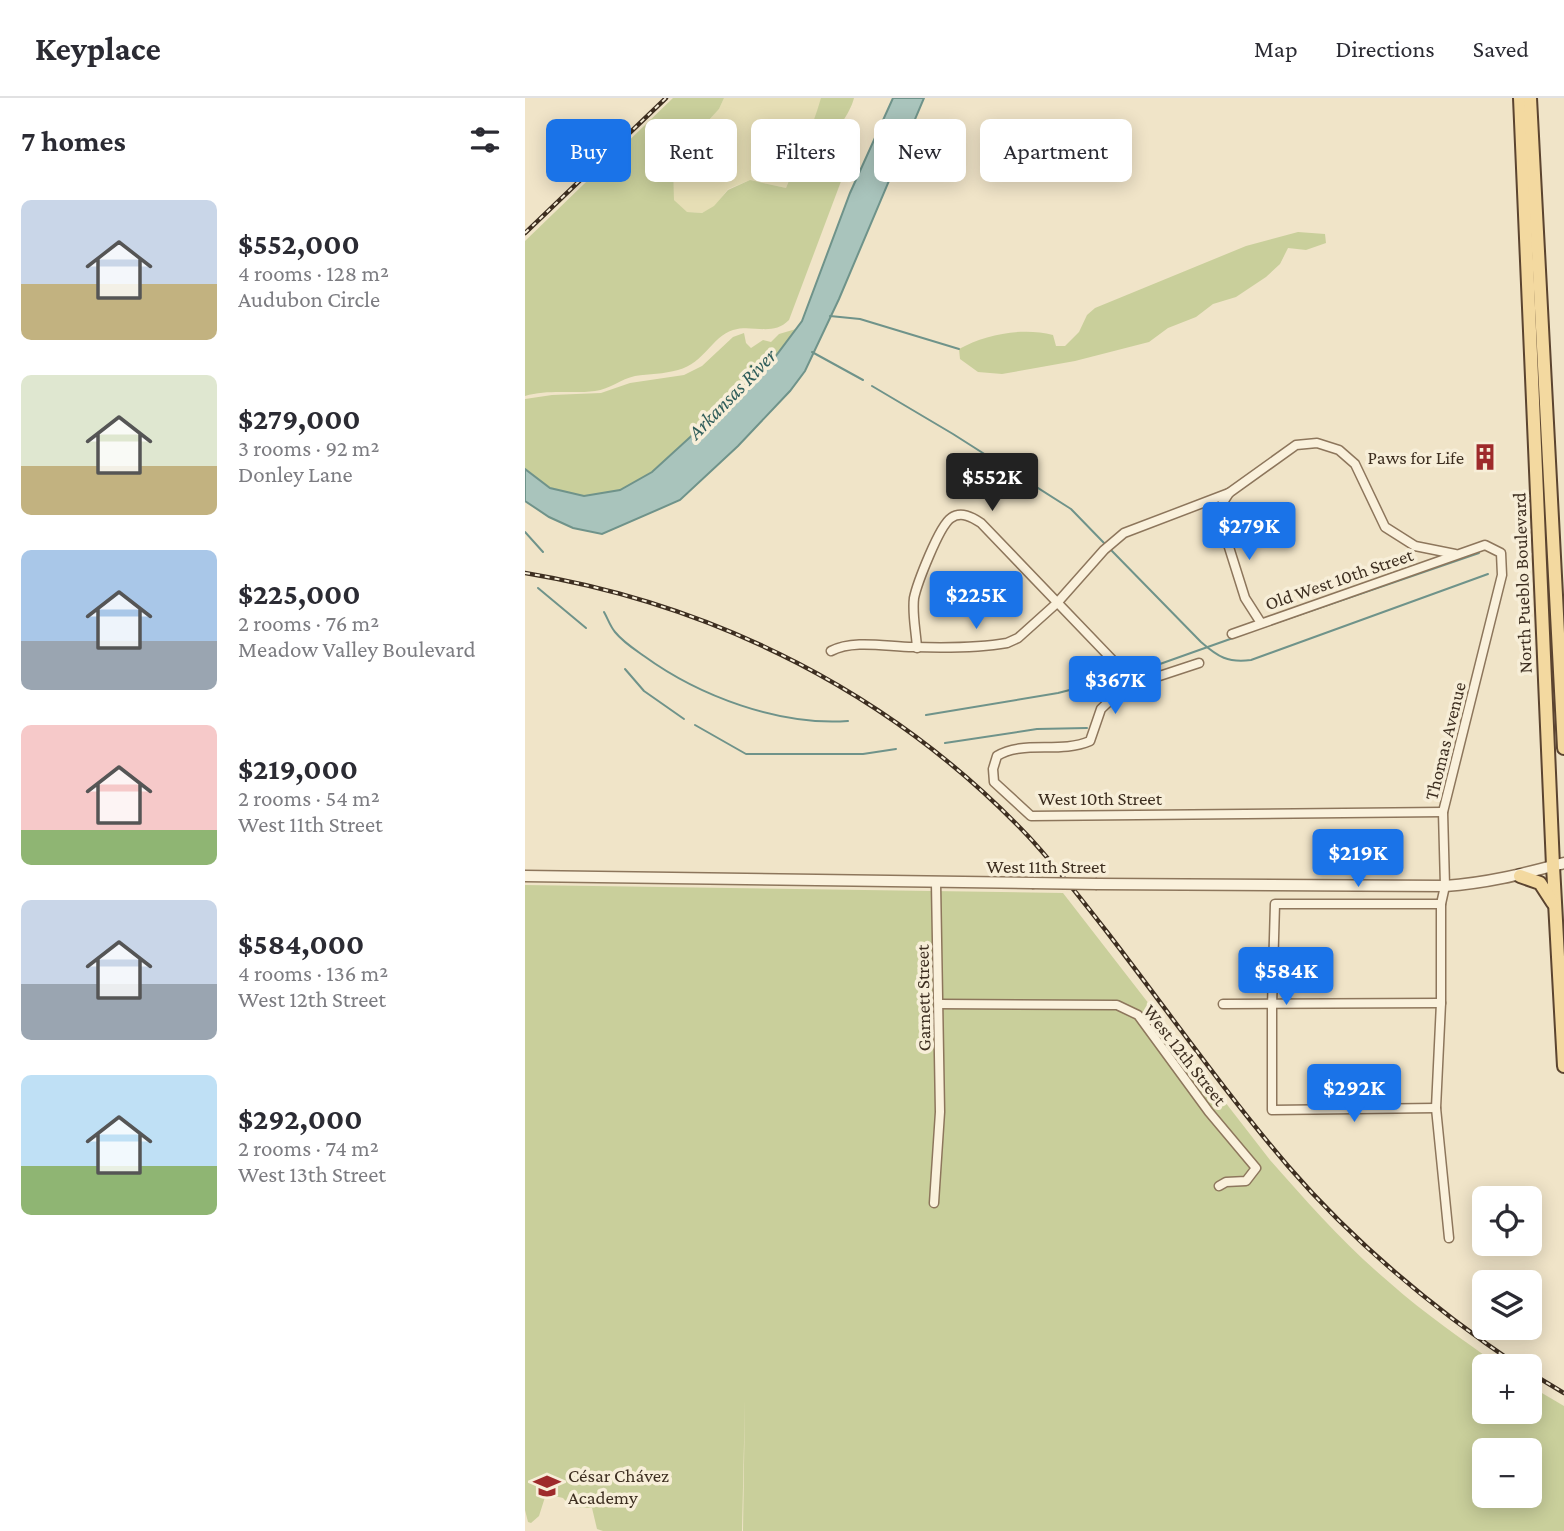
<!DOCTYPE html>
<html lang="en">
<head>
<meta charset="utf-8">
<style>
  :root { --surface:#fff; --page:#f2f2f3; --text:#2b2b33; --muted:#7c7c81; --line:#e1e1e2; --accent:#1a73e8 }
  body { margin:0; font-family:"Crimson Pro",serif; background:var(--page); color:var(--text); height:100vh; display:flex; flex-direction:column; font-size:26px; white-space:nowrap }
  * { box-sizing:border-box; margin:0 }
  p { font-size:23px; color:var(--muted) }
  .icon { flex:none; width:38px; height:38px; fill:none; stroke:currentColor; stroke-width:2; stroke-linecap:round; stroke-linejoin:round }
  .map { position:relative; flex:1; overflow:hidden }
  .panel { display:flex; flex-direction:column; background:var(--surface); width:525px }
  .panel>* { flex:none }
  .banner { position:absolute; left:21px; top:21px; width:665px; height:63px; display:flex; gap:14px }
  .fabs { position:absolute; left:947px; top:1088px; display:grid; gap:14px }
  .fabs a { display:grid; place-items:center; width:70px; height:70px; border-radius:10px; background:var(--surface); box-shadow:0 4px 18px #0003; font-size:35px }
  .price { position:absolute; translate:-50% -60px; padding:0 16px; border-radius:7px; background:var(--accent); color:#fff; font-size:23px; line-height:46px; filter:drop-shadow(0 2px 4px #0008) }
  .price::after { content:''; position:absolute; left:50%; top:42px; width:21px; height:16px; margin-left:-10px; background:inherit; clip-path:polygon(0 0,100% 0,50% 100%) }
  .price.on { background:#222; color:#fff }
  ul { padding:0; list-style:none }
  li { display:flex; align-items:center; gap:21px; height:175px; padding:0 21px }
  li span { display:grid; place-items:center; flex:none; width:196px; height:140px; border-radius:10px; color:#555 }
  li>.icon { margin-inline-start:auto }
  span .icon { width:84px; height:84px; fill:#fffc; stroke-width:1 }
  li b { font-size:30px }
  h2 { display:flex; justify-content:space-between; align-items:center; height:84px; padding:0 21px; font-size:30px }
  .tag { padding:0 24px; border-radius:10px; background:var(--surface); box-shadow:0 4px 18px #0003; font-size:24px; line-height:63px }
  .tag.on { background:var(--accent); color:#fff }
  header { display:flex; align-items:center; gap:42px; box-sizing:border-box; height:98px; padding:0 35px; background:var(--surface); border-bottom:2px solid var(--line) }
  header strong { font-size:33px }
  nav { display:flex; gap:38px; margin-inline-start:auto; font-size:24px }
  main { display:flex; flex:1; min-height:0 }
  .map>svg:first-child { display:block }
  .farmland { fill:#e6deb5 }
  .green { fill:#c9cf9b; fill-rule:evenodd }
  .water { fill:#a9c4bc; stroke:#6f938a; stroke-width:2 }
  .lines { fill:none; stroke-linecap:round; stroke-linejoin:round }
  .stream { stroke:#6f938a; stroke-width:2 }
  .minor-casing { stroke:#8d765c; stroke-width:11 }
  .tertiary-casing { stroke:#8d765c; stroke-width:13 }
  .primary-casing { stroke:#5b4430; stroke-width:16 }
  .minor { stroke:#faf1dc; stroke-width:8 }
  .tertiary { stroke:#faf1dc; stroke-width:10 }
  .primary { stroke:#f3d9a0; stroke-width:12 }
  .rail-casing { stroke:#3d2e20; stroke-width:4.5 }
  .rail { stroke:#f7eed8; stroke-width:2; stroke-dasharray:5; stroke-linecap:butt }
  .tertiary-bridge-casing { stroke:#8d765c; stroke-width:13; stroke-linecap:butt }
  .tertiary-bridge { stroke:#faf1dc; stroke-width:10 }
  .labels { text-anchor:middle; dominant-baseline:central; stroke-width:7; stroke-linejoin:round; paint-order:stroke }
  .poi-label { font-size:19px; fill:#3d2e20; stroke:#f7eed8; text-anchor:end }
  .street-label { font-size:19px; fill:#3d2e20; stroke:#f7eed8 }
  .water-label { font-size:21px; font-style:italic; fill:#2f5d5a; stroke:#f7eed8 }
</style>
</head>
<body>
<header>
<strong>Keyplace</strong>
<nav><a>Map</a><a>Directions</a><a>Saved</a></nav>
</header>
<main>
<section class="panel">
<h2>7 homes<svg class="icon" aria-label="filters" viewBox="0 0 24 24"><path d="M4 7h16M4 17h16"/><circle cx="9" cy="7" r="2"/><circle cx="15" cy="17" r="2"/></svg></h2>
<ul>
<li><span style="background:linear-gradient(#c9d6e8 60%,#c2b280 0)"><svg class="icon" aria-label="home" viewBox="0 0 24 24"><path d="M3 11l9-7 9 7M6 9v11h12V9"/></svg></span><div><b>$552,000</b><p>4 rooms · 128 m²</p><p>Audubon Circle</p></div></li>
<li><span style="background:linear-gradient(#dfe7d0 65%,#c2b280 0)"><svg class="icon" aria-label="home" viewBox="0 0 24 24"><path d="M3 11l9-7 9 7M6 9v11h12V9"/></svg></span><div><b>$279,000</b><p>3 rooms · 92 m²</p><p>Donley Lane</p></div></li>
<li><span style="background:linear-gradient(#a9c7e8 65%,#9aa5b1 0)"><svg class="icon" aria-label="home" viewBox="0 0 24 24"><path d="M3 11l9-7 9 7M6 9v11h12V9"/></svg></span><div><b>$225,000</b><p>2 rooms · 76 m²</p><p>Meadow Valley Boulevard</p></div></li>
<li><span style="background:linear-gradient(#f6c9c9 75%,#8fb573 0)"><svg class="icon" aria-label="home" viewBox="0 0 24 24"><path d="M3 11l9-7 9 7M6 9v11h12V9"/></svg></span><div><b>$219,000</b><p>2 rooms · 54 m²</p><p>West 11th Street</p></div></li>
<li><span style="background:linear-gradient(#c9d6e8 60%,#9aa5b1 0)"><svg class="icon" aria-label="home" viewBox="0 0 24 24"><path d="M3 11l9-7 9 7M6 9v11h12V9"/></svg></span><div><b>$584,000</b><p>4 rooms · 136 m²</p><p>West 12th Street</p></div></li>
<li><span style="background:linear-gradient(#bfe0f5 65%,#8fb573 0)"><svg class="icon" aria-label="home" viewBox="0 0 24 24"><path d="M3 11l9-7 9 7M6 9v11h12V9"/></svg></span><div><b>$292,000</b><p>2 rooms · 74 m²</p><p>West 13th Street</p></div></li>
</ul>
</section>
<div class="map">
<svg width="1039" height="1433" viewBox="0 0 1039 1433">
  <rect width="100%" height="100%" fill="#f0e4c8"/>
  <path class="farmland" d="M199 0H297L281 47 272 59 261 90 225 82 203 91 189 109 177 115 161 114 149 102 148 61 194 11Z"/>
  <g class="green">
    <path d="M148 0H199L194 11 148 61 149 102 162 114 177 115 189 108 203 92 225 82 261 90C273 60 287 32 296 0H329C323 23 305 30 315 56L327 54 264 222C247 239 228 226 208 232 186 239 180 265 153 272 139 276 124 276 110 278 96 281 85 291 70 293 47 296 23 291 0 298V143Z"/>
    <path d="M773 134 800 136 801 145 781 152 763 150 755 166 741 179 711 199 688 206 671 219 643 230 624 244 550 263 477 276 453 274 435 261 434 251C461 236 498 229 528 237L531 248H540L554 234 562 217 570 210 721 148Z"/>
    <path d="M271 231 244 267 127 374 95 392 59 398 25 390 0 371V301L27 297 76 295 105 285 159 277 177 268 208 239 219 235 221 245 226 250 238 242 246 244 254 236Z"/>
    <path d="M0 787 538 795 745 1062C783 1105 821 1148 865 1185 900 1216 938 1242 976 1269H959V1314H1004L1005 1288 1039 1308V1433H218L220 1301 217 1433H78L72 1431 67 1410 46 1409 38 1400 21 1396 14 1418 6 1425 3 1424 0 1412ZM959 1353H1004V1398H959Z"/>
  </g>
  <path class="water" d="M368 0H399L314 201 280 273 265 293 213 348 155 402 77 436 48 430 24 419 0 403V371L25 390 59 398 95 392 127 374 244 267 277 223 325 95Z"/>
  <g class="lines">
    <g class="stream">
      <path d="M305 218 335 221 434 251"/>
      <path d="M287 254 338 282"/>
      <path d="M347 288 428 336 546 411 580 446"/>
      <path d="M0 434 18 454"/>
      <path d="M586 452 676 544C693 559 703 565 726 562L963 476"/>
      <path d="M13 490 61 530"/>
      <path d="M79 514C83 521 85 528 90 534 98 544 109 551 119 558 174 598 254 628 323 623"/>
      <path d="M739 529 954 455"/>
      <path d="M100 571 119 593 159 621"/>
      <path d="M604 577 708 540"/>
      <path d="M401 617 533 595 599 578"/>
      <path d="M170 627 221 656H338L371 651"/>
      <path d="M420 645 512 631 562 630"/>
    </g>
    <defs>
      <g id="minor">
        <path d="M736 525 720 500 697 427 695 409 704 395 771 347 792 345 814 352 830 366 860 429 890 448 930 456"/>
        <path d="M707 536 960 447 976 455 977 477 918 714 920 788 916 806V905L911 1010 924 1140"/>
        <path d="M392 550C391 533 387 516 389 500 392 486 414 428 426 420 436 413 447 419 456 425L600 575"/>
        <path d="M306 553C329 541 363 549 388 549 419 550 453 550 482 545L493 540 532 505 579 452 599 435 704 395"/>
        <path d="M674 565 598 590 576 611 565 643C535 656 498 642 472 658L468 671 469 684 506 718 918 714"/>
        <path d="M414 906 592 907 613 917 684 1014 731 1070 721 1083 701 1084 694 1088"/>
        <path d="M698 906 916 905"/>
        <path d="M911 1010 747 1012V908L750 806H916"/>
        <path d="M409 1105 415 1014 411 785"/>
      </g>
      <g id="tertiary">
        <path d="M0 778 507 785"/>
        <path d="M572 786 920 788C964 785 997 776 1039 765"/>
      </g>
      <g id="primary">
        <path d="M995 0 1028 768 1039 968"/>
        <path d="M1005 0 1039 650"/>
        <path d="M995 778 1015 785 1028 805"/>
      </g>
    </defs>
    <use href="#minor" class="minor-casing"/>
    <use href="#tertiary" class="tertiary-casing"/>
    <use href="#primary" class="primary-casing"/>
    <use href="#minor" class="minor"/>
    <use href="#tertiary" class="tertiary"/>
    <use href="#primary" class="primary"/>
    <defs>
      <g id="rail">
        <path d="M0 135 141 0"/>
        <path d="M0 475C192 507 368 596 503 738 531 768 556 801 582 834 642 912 699 993 763 1068 831 1147 909 1211 995 1269"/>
        <path d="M1004 1274 1039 1295"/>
      </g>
    </defs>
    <use href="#rail" class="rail-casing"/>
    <use href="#rail" class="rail"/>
    <defs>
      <path id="tertiary-bridge" d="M507 785 572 786"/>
    </defs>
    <use href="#tertiary-bridge" class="tertiary-bridge-casing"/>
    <use href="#tertiary-bridge" class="tertiary-bridge"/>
  </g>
  <defs>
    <symbol id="building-bare" viewBox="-9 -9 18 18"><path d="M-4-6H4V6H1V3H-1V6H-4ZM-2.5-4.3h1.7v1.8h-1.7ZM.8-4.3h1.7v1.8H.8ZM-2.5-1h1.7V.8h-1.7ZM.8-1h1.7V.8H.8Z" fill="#9e2a2b" stroke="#f7eed8" stroke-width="2.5" paint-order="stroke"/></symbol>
    <symbol id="school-bare" viewBox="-9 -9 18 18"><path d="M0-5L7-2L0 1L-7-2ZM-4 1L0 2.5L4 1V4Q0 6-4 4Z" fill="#9e2a2b" stroke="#f7eed8" stroke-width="2.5" paint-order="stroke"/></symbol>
  </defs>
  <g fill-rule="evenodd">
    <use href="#building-bare" x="941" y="340" width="38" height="38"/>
    <use href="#school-bare" x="3" y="1369" width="38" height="38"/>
  </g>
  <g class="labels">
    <g class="poi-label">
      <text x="939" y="359">Paws for Life</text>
      <text x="43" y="1377" text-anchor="start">César Chávez<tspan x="43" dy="22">Academy</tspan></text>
    </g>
    <g class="street-label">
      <text transform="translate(814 481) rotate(-19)">Old West 10th Street</text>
      <text transform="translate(997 485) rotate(-92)">North Pueblo Boulevard</text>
      <text transform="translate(920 643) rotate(-76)">Thomas Avenue</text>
      <text x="575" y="700">West 10th Street</text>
      <text x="521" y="768">West 11th Street</text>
      <text transform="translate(398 900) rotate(-91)">Garnett Street</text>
      <text transform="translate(660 957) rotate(52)">West 12th Street</text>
    </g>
    <g class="water-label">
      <text transform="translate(207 296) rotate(-46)">Arkansas River</text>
    </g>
  </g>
</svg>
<div class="fabs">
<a><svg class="icon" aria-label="locate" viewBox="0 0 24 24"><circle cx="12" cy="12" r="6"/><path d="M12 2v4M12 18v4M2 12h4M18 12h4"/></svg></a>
<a><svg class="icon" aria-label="layers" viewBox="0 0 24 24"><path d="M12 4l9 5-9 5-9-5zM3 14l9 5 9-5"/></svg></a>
<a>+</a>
<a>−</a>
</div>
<b class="price on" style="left:467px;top:415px">$552K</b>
<b class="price" style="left:724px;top:464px">$279K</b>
<b class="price" style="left:451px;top:533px">$225K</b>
<b class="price" style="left:590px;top:618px">$367K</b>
<b class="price" style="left:833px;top:791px">$219K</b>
<b class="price" style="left:761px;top:909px">$584K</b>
<b class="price" style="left:829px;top:1026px">$292K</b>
<div class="banner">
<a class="tag on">Buy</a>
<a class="tag">Rent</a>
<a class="tag">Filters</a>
<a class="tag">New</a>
<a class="tag">Apartment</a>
</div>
</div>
</main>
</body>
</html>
